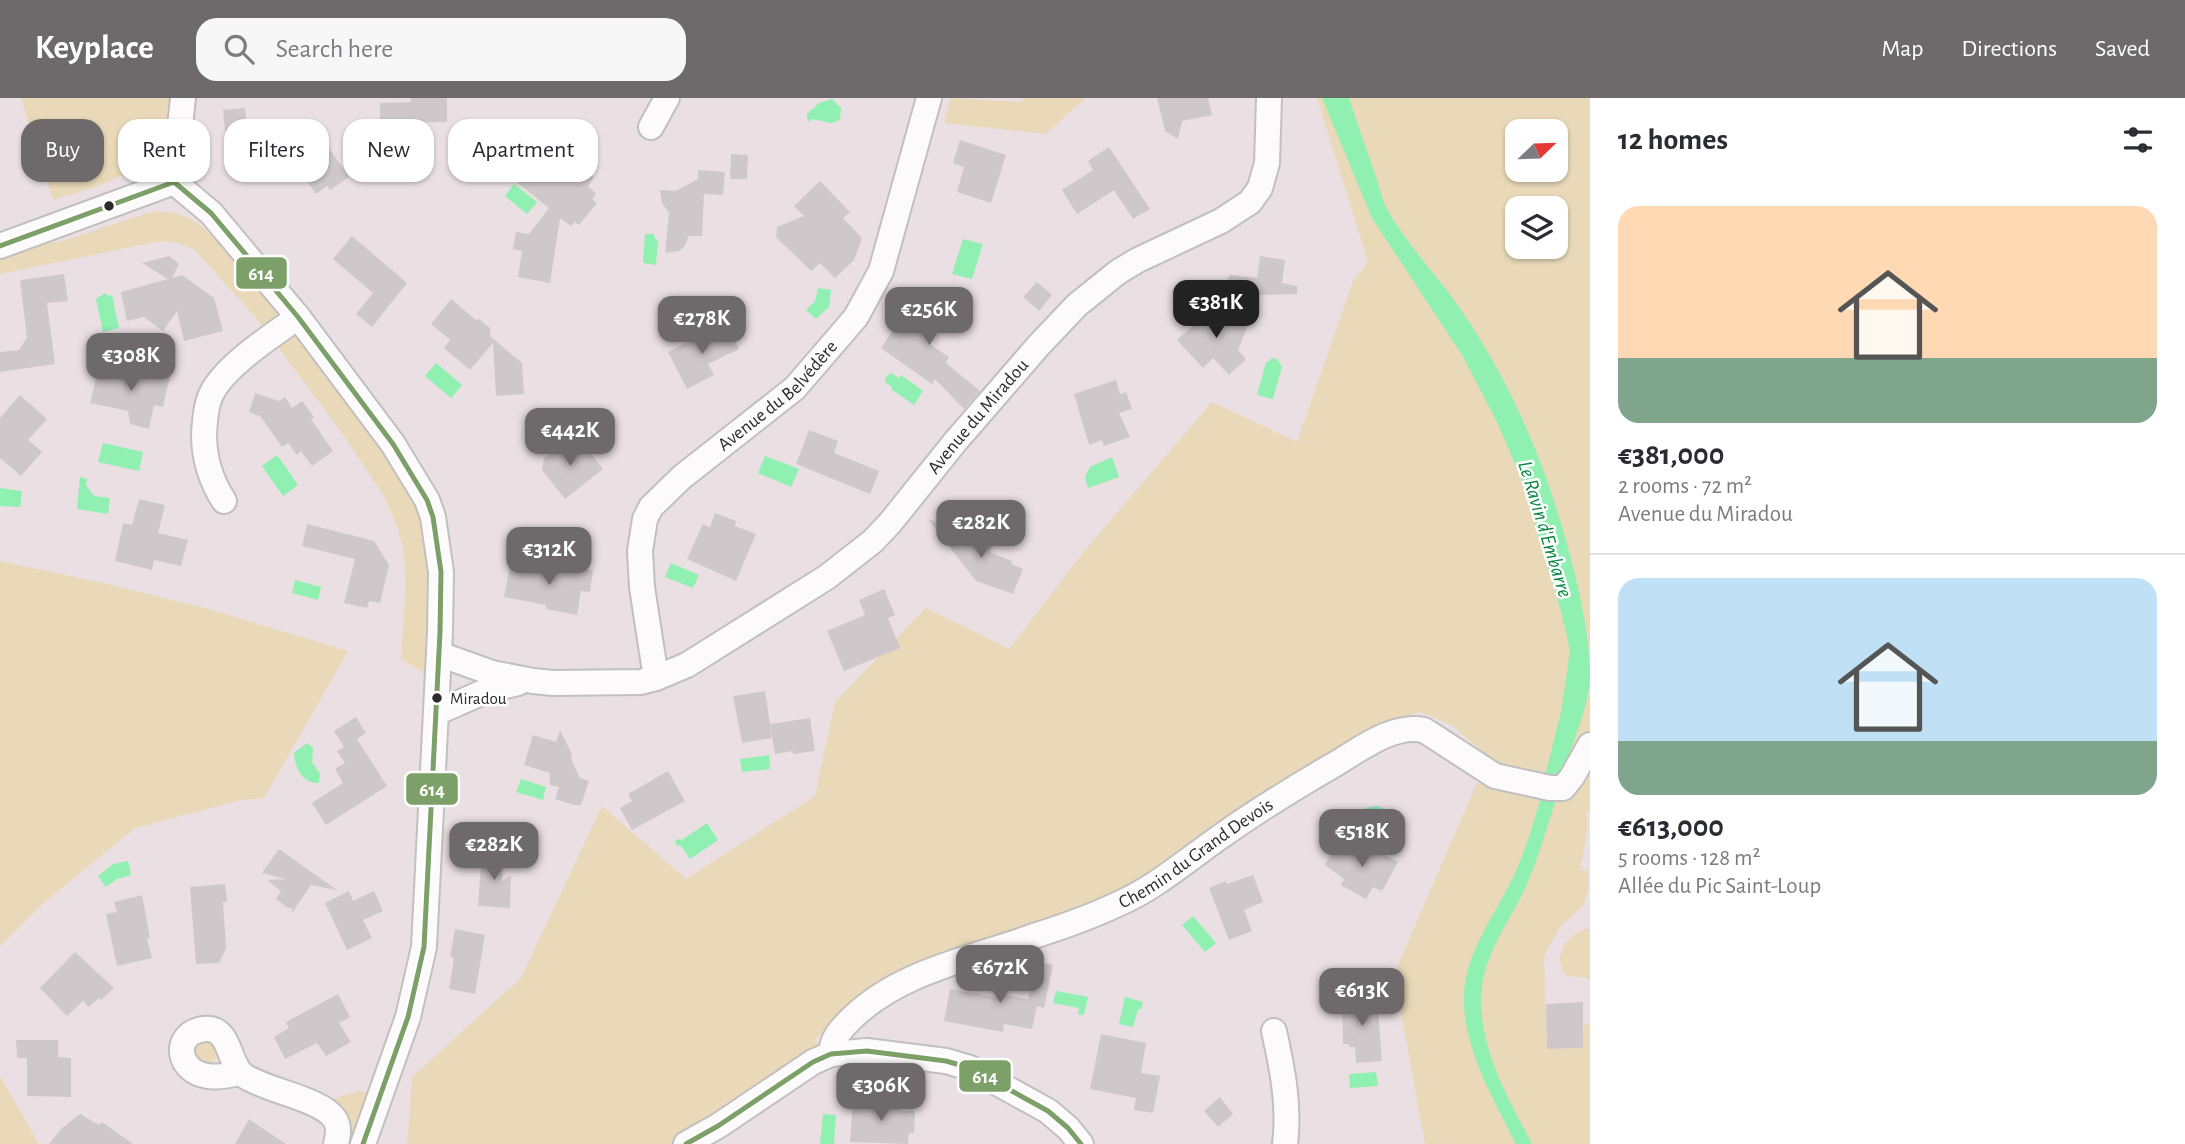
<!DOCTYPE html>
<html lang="en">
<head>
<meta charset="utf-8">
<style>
  :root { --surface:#fff; --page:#f7f7f7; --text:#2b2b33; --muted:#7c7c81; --line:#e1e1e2; --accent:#6e6a6b }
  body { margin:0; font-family:"Alegreya Sans",sans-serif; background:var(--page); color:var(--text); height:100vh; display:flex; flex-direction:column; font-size:26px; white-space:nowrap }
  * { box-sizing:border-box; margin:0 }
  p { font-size:23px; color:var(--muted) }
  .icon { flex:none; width:38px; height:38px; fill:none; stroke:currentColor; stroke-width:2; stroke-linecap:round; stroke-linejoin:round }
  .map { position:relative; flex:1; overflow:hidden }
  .details { display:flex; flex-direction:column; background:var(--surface); width:595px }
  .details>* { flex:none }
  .banner { position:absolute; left:21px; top:21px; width:665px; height:63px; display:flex; gap:14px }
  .needle { width:46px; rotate:67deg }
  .buttons { position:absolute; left:1505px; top:21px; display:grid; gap:14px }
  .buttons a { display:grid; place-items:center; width:63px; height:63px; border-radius:14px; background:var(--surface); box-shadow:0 2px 5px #0004; font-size:35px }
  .price { position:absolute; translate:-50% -60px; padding:0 16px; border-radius:14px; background:var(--accent); color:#fff; font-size:23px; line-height:46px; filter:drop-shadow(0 2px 4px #0008) }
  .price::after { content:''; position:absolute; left:50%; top:42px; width:21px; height:16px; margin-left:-10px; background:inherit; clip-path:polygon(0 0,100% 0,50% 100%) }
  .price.on { background:#222; color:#fff }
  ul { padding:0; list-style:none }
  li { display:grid; align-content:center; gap:14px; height:371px; padding:0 28px }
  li+li { border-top:2px solid var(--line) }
  li span { display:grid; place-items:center; height:217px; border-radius:21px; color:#555 }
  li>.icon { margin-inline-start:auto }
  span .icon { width:126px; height:126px; fill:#fffc; stroke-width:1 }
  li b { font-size:30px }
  h2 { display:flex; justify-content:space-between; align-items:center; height:84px; padding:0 28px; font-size:30px }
  .chip { padding:0 24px; border-radius:21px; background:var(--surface); box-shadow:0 2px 5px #0004; font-size:24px; line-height:63px }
  .chip.on { background:var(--accent); color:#fff }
  header { display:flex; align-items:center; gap:42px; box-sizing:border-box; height:98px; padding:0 35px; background:var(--accent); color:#fff }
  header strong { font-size:33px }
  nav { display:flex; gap:38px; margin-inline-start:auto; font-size:24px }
  .search { width:490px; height:63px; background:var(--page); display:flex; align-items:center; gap:18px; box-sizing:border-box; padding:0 24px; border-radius:21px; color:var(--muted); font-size:26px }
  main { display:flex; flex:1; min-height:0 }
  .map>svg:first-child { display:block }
  .green { fill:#e9d9b8; fill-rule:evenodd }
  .water { fill:#8ff0b1 }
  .building { fill:#cfc8ca }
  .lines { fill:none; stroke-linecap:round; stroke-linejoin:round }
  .minor-casing { stroke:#c1c0c0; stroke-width:28 }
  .minor { stroke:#fcfafb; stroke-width:24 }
  .bus-1-casing { stroke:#fff; stroke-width:10 }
  .bus-1 { stroke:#7da068; stroke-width:5 }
  .bus-dot { fill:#2b2b2b; stroke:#fff; stroke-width:2.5 }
  .labels { text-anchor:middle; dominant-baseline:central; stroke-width:5; stroke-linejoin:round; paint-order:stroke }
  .bus-label { font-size:17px; fill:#2b2b2b; stroke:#fff; text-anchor:start }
  .street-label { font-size:19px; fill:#2b2b2b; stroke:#fff }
  .water-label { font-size:21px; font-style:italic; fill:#07883f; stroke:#fff }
  .line-badge { stroke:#fff; stroke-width:2.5 }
  .badge-label { font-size:19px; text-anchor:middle; font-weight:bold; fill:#fff }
</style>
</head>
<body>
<header>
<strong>Keyplace</strong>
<div class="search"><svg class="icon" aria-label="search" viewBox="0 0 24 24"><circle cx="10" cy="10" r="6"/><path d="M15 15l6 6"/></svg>Search here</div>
<nav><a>Map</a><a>Directions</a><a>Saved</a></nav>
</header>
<main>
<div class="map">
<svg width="1590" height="1046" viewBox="0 0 1590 1046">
  <rect width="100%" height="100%" fill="#eae0e3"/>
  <g class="green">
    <path d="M21 0H170C165 71 111 85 53 102Z"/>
    <path d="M951 0 1023 4V0H1085L1046 36 944 25Z"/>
    <path d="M1317 0H1590V640L1572 664 1550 682 1494 664 1452 627 1419 614 1399 621 1153 777 830 930 814 942 819 947 809 956 728 1013 671 1046H407L412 979 521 880 602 708 686 781 815 698 835 604 926 510 1009 551 1085 452 1212 304 1297 344 1353 183 1368 164ZM1517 33H1556V72H1517ZM1517 110H1556V149H1517Z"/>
    <path d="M154 113 176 115 191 121 205 131 232 158 365 320 423 419 432 456 428 577 401 561 406 488 404 454 398 431 384 398 342 335 257 221 195 152 178 145 160 143 0 176V157L42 144H59Z"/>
    <path d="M0 463 107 486 205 510 348 553 264 700 241 702 135 730 40 808 0 848Z"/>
    <path d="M1590 662V714H1586C1590 730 1583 755 1580 772L1588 773V789L1584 807 1560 829 1546 854 1544 862 1547 951 1583 950V927L1590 926V1046H1425L1394 876 1477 685 1559 699Z"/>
    <path d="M1590 830V883L1586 880 1567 878C1549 859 1569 833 1590 830Z"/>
    <path d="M207 942 214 946 217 957 214 964 202 968 191 951 193 947Z"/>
    <path d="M0 978 39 1046H0Z"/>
    <path d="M359 993 371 996 353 1046H341L329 1002Z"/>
  </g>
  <g class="water">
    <path d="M1322 0H1349C1357 25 1366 50 1375 76 1379 87 1381 100 1387 111 1408 149 1441 181 1465 218 1519 298 1554 388 1576 481 1584 515 1590 547 1590 581 1588 612 1569 652 1561 683L1545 678 1562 610 1570 552 1562 517 1521 380 1497 324 1462 257 1372 120Z"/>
    <path d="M832 1 841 10 840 22 831 25 812 21 809 24 807 21V16L819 5Z"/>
    <path d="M514 86 537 104 527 116 505 98Z"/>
    <path d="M645 136H654L655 141 658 142 656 167 643 165Z"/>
    <path d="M963 141 983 146 972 181 952 176Z"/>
    <path d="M818 190 831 192 829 209 816 221 806 212 815 203Z"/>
    <path d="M105 195 109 198 112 197 119 230 103 234 96 201Z"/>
    <path d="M1272 260 1277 261 1282 269 1273 301 1257 297 1266 264H1268Z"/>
    <path d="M436 265 462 287 451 300 425 278Z"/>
    <path d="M891 275 899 280 901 277 923 293 914 307 891 291 892 289 885 284 886 279Z"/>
    <path d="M103 345 143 354 139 373 98 364Z"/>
    <path d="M277 357 298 387 283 398 262 368Z"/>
    <path d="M765 358 799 371 791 389 758 375Z"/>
    <path d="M1112 359 1119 379 1088 390 1085 379 1090 369Z"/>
    <path d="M80 379 87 381 86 387 94 398 110 400 108 416 77 411Z"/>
    <path d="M0 390 22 393 20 409 0 408Z"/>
    <path d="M671 465 699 477 693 490 665 479Z"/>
    <path d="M295 482 321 489 318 502 292 495Z"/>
    <path d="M307 645 313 650 312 664 320 676 319 685C302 686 295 670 294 655Z"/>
    <path d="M769 657 770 671 742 674 740 661Z"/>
    <path d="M521 681 546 689 543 702 516 694Z"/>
    <path d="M1542 697 1557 699C1547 728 1539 758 1527 786 1512 820 1486 852 1482 889 1476 946 1507 998 1532 1046H1516C1493 1000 1462 949 1464 896 1466 851 1499 812 1516 773 1527 748 1534 722 1542 697Z"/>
    <path d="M1378 708C1385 710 1387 716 1383 723 1374 728 1361 732 1352 724 1351 711 1367 710 1378 708Z"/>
    <path d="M707 725 718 742 690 761 681 748 676 747 675 743 679 741 682 742Z"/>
    <path d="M128 763 131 777 117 781 106 789 98 778 113 766Z"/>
    <path d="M1193 818 1216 845 1205 854 1182 827Z"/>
    <path d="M1056 893 1088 899 1084 917 1078 916 1079 910 1053 905Z"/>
    <path d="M1125 899 1143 904 1141 911H1138L1133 929 1119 926Z"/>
    <path d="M1376 974 1378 988 1350 990 1349 976Z"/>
    <path d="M823 1016 836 1017 834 1046H820Z"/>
  </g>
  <g class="building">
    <path d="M411 0H447V24L380 25V5L411 4Z"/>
    <path d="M1157 0H1208L1212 17 1182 23 1178 41 1165 33Z"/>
    <path d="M245 10 247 31 225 34 223 12Z"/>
    <path d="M315 30 349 79 330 92 327 88 316 96 296 67 307 61 296 45Z"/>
    <path d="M960 42 1006 57 991 105 957 94 964 69 953 65Z"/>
    <path d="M536 49 572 78 580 68 594 79 588 88 596 96 592 101 597 105 579 127 575 124 571 128 560 120 550 185 518 179 522 153 513 151 516 134 529 136 549 110 514 82 527 65 524 64Z"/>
    <path d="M1109 49 1150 111 1133 121 1114 92 1077 116 1062 92 1093 72 1088 63Z"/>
    <path d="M731 56 748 57 747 81H730Z"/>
    <path d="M698 72 725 74 723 97 704 96 702 138H689L684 149 679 153 665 155 669 115 662 105 660 92 676 93 698 81Z"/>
    <path d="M820 83 850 114 843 120 862 140 854 162 835 180 820 165 811 173 776 139 777 129 804 118 794 108Z"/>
    <path d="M352 138 407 185 372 229 356 216 373 195 333 161Z"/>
    <path d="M169 158 179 166 172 180 182 177 214 200 223 233 184 243 177 213 163 233 144 219 127 223 121 194 168 181 142 165Z"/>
    <path d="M1260 158 1285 162 1282 185 1297 188V196L1217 198 1230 177 1257 180Z"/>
    <path d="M64 176 68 203 47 205 55 266 0 274V254L19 252 27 240 20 182Z"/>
    <path d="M1037 184 1052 197 1039 213 1023 199Z"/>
    <path d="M933 195 961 201 929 246 949 259 946 265 980 293 964 311 935 281 932 286 881 250 911 206 921 213Z"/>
    <path d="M451 201 476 222 479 221 490 230V238L522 265 524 296 496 298 493 245 470 272 444 250 450 242 431 226Z"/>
    <path d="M1209 210 1249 224 1238 252 1246 261 1229 277 1213 260 1203 270 1177 242 1203 219Z"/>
    <path d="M728 228 739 251 708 266 714 277 687 291 668 254 700 238 702 241Z"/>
    <path d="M99 268 135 276 137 270 170 278 163 309 154 307 149 331 130 326 128 313 90 305Z"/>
    <path d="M1116 282 1120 296 1126 294 1132 311 1119 315 1130 339 1104 348 1102 342 1089 347 1074 296Z"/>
    <path d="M255 295 279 303 285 299 292 310 302 303 314 319 311 321 333 353 312 368 301 353 297 357 288 345 282 349 261 319 249 314Z"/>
    <path d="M20 297 47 321 28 342 42 354 21 378 0 360V320Z"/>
    <path d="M809 332 838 343 834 355 879 373 870 396 796 366Z"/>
    <path d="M579 341 603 371 565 401 542 372 544 360 563 345 567 350Z"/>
    <path d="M139 401 165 407 158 435 188 442 181 468 154 462 152 472 115 463 123 425 132 427Z"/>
    <path d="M715 415 736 423 735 428 756 436 736 483 687 461 703 426 710 429Z"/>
    <path d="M928 421 993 448 990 454 1012 463 1011 466 1023 471 1013 496 976 483Z"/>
    <path d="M307 426 374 443 389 467 380 505 369 503 367 510 344 505 355 461 302 448Z"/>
    <path d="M510 467 564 476 565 468 593 472 590 494 581 493 577 517 546 511V507L504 499Z"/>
    <path d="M884 491 895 517 888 520 900 550 844 573 827 533 865 517 859 502Z"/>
    <path d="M765 593 772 640 742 645 733 598Z"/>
    <path d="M356 619 366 635 357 641 387 688 326 727 312 705 343 685 335 671 345 665 337 653 344 649 334 633Z"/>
    <path d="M810 620 815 653 793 656V653L775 656 770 626Z"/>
    <path d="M560 632 572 656 571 661 580 680 589 683 581 707H574L555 701 559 689 550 687V675L524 667 533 637 556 644Z"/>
    <path d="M668 673 685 703 632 732 620 710 632 703 628 696Z"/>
    <path d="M1337 745 1358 756 1363 747 1371 751V749L1398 764 1382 793 1373 789 1366 801 1341 787 1344 781 1325 767Z"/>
    <path d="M279 751 337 792H336L311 787 292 815V810H288L276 801 281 793 267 782 286 781 262 775Z"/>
    <path d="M482 753 504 755 502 783 511 777 510 810 478 808Z"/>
    <path d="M1253 777 1263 804 1244 812 1252 833 1229 842 1209 790 1226 783 1227 786Z"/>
    <path d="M225 786 227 804H223L226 850 219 865 196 866 190 789Z"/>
    <path d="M349 793 353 803 374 793 383 813 363 822 372 840 347 852 325 805Z"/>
    <path d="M142 797 150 840 147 841 152 860 117 868 106 816 117 814 114 804Z"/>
    <path d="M455 831 485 837 475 896 449 891 454 860 450 859Z"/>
    <path d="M75 854 114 890 101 902 99 900 89 909 83 903 67 918 40 890Z"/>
    <path d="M1036 864 1053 867 1044 910 1037 908 1032 931 1004 926 1003 934 944 923 950 891 1000 900 1001 896 1028 901Z"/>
    <path d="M338 896 350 919 339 925 351 944 326 958 317 945 285 961 274 939 289 930 286 924Z"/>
    <path d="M1377 899 1382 963 1356 965 1355 949H1349V946H1343L1342 901Z"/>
    <path d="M1583 904V950L1547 951 1546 906Z"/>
    <path d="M1101 936 1146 945 1141 975 1160 978 1153 1015 1134 1012 1136 1000 1090 991Z"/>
    <path d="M16 942H58V959L71 960V999L27 998V960H17Z"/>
    <path d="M1220 999 1233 1016 1218 1029 1204 1013Z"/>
    <path d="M853 1002 900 1005V1012L915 1013 914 1035H909L908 1046 850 1044Z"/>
    <path d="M80 1016 99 1027 102 1024 133 1046H49L62 1030Z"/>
    <path d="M249 1021 286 1046H235Z"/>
  </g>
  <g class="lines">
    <defs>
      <g id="minor">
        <path d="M651 29 667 0"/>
        <path d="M174 84 183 0"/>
        <path d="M0 148 174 84 211 115 298 219 393 346 427 402 433 419 441 474 440 534 424 849 408 919 363 1046"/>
        <path d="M224 403C211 383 204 360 204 336 205 324 205 311 210 299 221 270 272 238 298 219"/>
        <path id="s1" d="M439 556 492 575 533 583 553 585 641 584 656 580 687 567 827 479 873 443 890 425 955 344 1039 247 1077 207 1118 174 1138 162 1221 123 1250 104 1260 90 1267 65 1269 0"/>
        <path id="s2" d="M656 580 642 489 640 453 645 421 651 409 682 379 795 290 856 219 881 173 929 0"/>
        <path d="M436 615 488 592 518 585"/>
        <path d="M1274 933C1282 969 1290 1008 1285 1046"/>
        <path id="s3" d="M831 956C832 940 840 932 851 921 900 873 971 861 1034 838 1062 829 1091 819 1118 806 1155 790 1187 762 1220 739 1258 712 1297 688 1337 665 1362 650 1393 626 1424 632L1495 678 1550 690H1563L1572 679 1590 647"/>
        <path d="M239 975C229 977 218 980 208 978 176 974 172 935 204 931 231 928 228 966 243 977 266 993 319 1000 334 1020 340 1028 338 1037 336 1046"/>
        <path d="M686 1046 718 1028 813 964 831 956 867 953 946 963 970 970 1048 1013 1068 1030 1081 1046"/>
      </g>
    </defs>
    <use href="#minor" class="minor-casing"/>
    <use href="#minor" class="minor"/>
    <defs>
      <g id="bus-1">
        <path d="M0 148 174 84 211 115 298 219 393 346 427 402 433 419 441 474 440 534 424 849 408 919 363 1046"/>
        <path d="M686 1046 718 1028 813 964 831 956 867 953 946 963 970 970 1048 1013 1068 1030 1081 1046"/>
      </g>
    </defs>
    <use href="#bus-1" class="bus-1-casing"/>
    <use href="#bus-1" class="bus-1"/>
  </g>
  <g class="bus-dot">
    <circle cx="109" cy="108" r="6"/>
    <circle cx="437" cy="600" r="6"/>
  </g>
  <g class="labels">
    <g class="bus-label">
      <text x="450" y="600">Miradou</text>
    </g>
    <g class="street-label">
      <text stroke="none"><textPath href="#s2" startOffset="343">Avenue du Belvédère</textPath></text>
      <text stroke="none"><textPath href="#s1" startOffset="642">Avenue du Miradou</textPath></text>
      <text stroke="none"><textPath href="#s3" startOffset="427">Chemin du Grand Devois</textPath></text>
    </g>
    <g class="water-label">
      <text transform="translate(1545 431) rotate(73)">Le Ravin d'Embarre</text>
    </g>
  </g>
  <g class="line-badge">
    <rect x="235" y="158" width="53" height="34" rx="7" fill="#7da068"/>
    <rect x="405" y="674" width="54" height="34" rx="7" fill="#7da068"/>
    <rect x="958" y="961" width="54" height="34" rx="7" fill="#7da068"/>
  </g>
  <g class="badge-label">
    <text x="261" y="182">614</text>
    <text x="432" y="698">614</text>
    <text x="985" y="985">614</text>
  </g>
</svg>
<div class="buttons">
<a><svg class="needle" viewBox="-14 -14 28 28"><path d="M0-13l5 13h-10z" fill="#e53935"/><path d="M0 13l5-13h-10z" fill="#7c7c81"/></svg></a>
<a><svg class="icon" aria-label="layers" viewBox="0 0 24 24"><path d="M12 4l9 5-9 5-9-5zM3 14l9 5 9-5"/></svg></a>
</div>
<b class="price on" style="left:1216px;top:242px">€381K</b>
<b class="price" style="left:929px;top:249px">€256K</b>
<b class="price" style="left:702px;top:258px">€278K</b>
<b class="price" style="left:131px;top:295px">€308K</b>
<b class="price" style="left:570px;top:370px">€442K</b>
<b class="price" style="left:981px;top:462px">€282K</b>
<b class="price" style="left:549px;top:489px">€312K</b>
<b class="price" style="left:1362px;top:771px">€518K</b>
<b class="price" style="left:494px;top:784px">€282K</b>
<b class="price" style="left:1000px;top:907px">€672K</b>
<b class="price" style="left:1362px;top:930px">€613K</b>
<b class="price" style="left:881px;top:1025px">€306K</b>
<div class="banner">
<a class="chip on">Buy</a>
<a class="chip">Rent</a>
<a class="chip">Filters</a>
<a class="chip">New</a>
<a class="chip">Apartment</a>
</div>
</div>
<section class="details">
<h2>12 homes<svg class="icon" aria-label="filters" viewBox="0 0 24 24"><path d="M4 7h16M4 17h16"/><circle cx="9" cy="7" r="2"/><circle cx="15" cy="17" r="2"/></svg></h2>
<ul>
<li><span style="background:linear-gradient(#ffd9b3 70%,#7fa58c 0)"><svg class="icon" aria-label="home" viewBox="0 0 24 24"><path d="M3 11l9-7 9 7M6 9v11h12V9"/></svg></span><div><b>€381,000</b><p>2 rooms · 72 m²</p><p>Avenue du Miradou</p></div></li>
<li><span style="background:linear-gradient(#bfe0f5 75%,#7fa58c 0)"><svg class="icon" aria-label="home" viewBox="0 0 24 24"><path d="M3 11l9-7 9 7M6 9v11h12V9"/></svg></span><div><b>€613,000</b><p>5 rooms · 128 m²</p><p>Allée du Pic Saint-Loup</p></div></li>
</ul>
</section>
</main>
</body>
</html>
